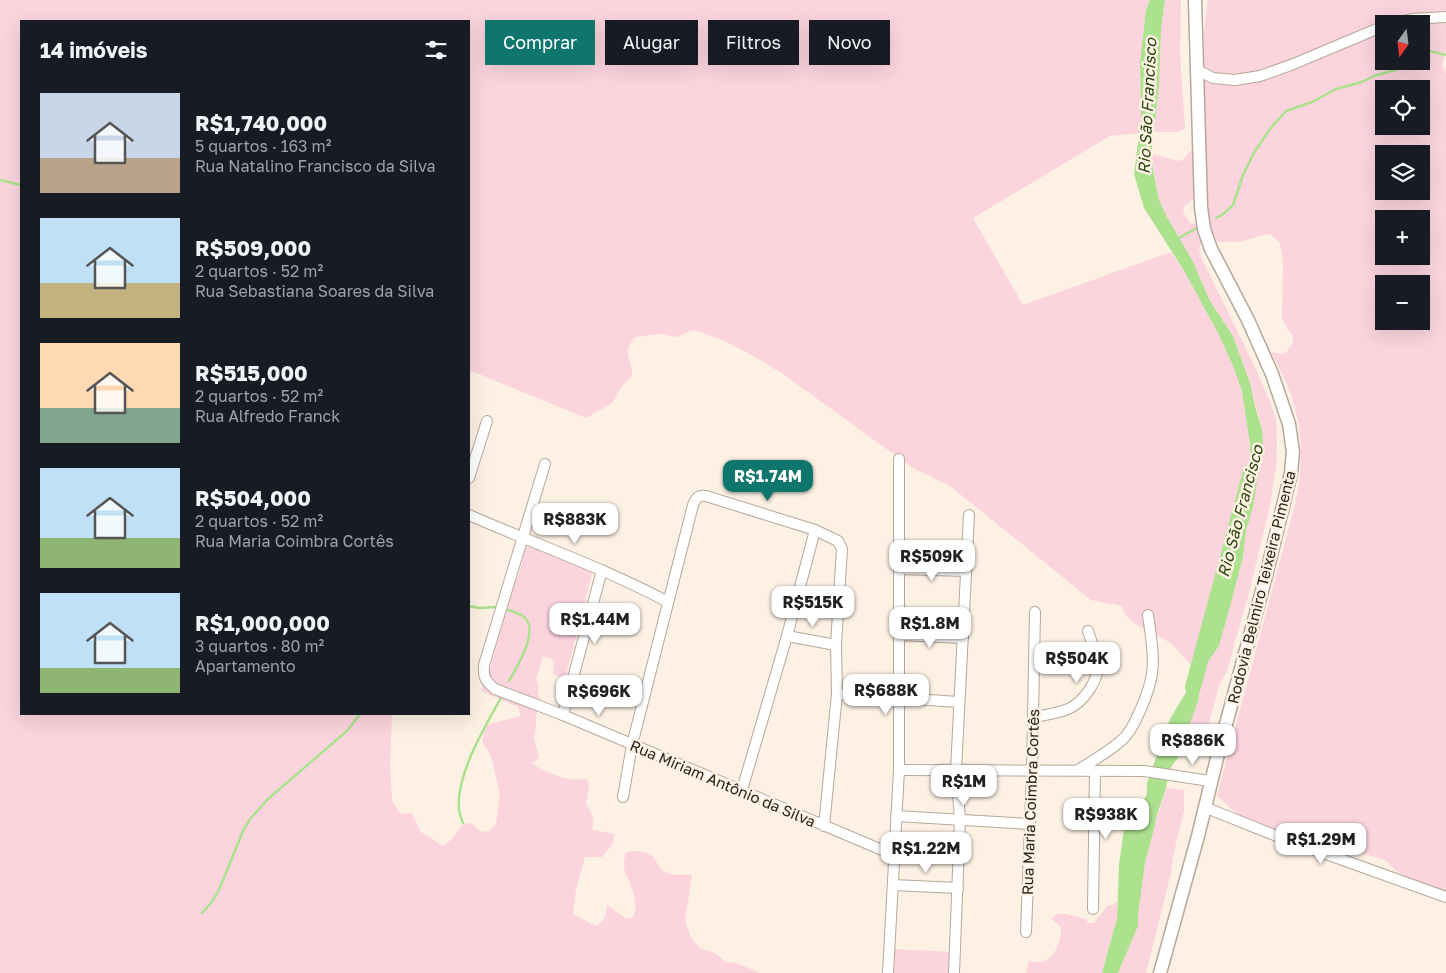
<!DOCTYPE html>
<html lang="pt">
<head>
<meta charset="utf-8">
<style>
  :root { --surface:#171b24; --page:#242831; --text:#f1f3f6; --muted:#9ea1a6; --accent:#0f766e }
  body { margin:0; font-family:"Golos Text",sans-serif; background:var(--page); color:var(--text); height:100vh; display:flex; flex-direction:column; font-size:19px; white-space:nowrap }
  * { box-sizing:border-box; margin:0 }
  p { font-size:16px; color:var(--muted) }
  .icon { flex:none; width:28px; height:28px; fill:none; stroke:currentColor; stroke-width:2; stroke-linecap:round; stroke-linejoin:round }
  .map { position:relative; flex:1; overflow:hidden }
  .details { position:absolute; left:20px; top:20px; width:450px; height:695px; display:flex; flex-direction:column; background:var(--surface); border-radius:0px; box-shadow:0 5px 20px #0002 }
  .details>* { flex:none }
  .guide { position:absolute; left:485px; top:20px; width:475px; height:45px; display:flex; gap:10px }
  .needle { width:32px; rotate:194deg }
  .tools { position:absolute; left:1375px; top:15px; display:grid; gap:10px }
  .tools a { display:grid; place-items:center; width:55px; height:55px; border-radius:0px; background:var(--surface); box-shadow:0 5px 20px #0002; font-size:25px }
  .price { position:absolute; translate:-50% -42px; padding:0 11px; border-radius:10px; background:#fff; color:#222; font-size:16px; line-height:32px; filter:drop-shadow(0 1px 2px #0008) }
  .price::after { content:''; position:absolute; left:50%; top:30px; width:15px; height:11px; margin-left:-8px; background:inherit; clip-path:polygon(0 0,100% 0,50% 100%) }
  .price.active { background:var(--accent); color:#fff }
  ul { padding:0; list-style:none }
  li { display:flex; align-items:center; gap:15px; height:125px; padding:0 20px }
  li span { display:grid; place-items:center; flex:none; width:140px; height:100px; border-radius:0px; color:#555 }
  li>.icon { margin-inline-start:auto }
  span .icon { width:60px; height:60px; fill:#fffc; stroke-width:1 }
  li b { font-size:21px }
  h2 { display:flex; justify-content:space-between; align-items:center; height:60px; padding:0 20px; font-size:21px }
  .tag { padding:0 18px; border-radius:0px; background:var(--surface); box-shadow:0 5px 20px #0002; font-size:18px; line-height:45px }
  .tag.active { background:var(--accent); color:#fff }
  .map>svg:first-child { display:block }
  .green { fill:#fbd4de; fill-rule:evenodd }
  .water { fill:#ace18d }
  .lines { fill:none; stroke-linecap:round; stroke-linejoin:round }
  .stream { stroke:#ace18d; stroke-width:2.5 }
  .river { stroke:#ace18d; stroke-width:16 }
  .minor-casing { stroke:#b6a899; stroke-width:12 }
  .major-casing { stroke:#b6a899; stroke-width:15 }
  .minor { stroke:#fff; stroke-width:10 }
  .major { stroke:#fff; stroke-width:12 }
  .labels { text-anchor:middle; dominant-baseline:central; stroke-width:5; stroke-linejoin:round; paint-order:stroke }
  .street-label { font-size:15px; fill:#28221c; stroke:#fdf1e4 }
  .water-label { font-size:16px; font-style:italic; fill:#26470d; stroke:#fdf1e4 }
</style>
</head>
<body>
<div class="map">
<svg width="1446" height="973" viewBox="0 0 1446 973">
  <rect width="100%" height="100%" fill="#fdf1e4"/>
  <g class="green">
    <path d="M0 0H1150L1146 10 1140 62 1141 120 1139 133 1110 136 973 218 1023 305 1171 252 1183 269 1218 333 1233 366 1242 391 1249 431 1250 461 1242 504 1237 521 1236 544 1224 562 1212 631 1204 646 1201 663 1190 664C1185 659 1180 652 1174 646 1161 634 1125 626 1122 606L1091 600 950 486 913 468 780 372C752 355 724 338 693 330L676 337 661 334 635 337C621 354 633 358 632 376L623 385 612 403 586 418 469 370V21H21V714H392L390 765 392 800 400 814 412 813 421 832 443 846C455 838 455 833 464 824L471 823 481 832 489 831 496 824 500 794 491 756 482 741 486 726 490 724 521 716 518 707 481 691 484 681 489 673 512 590 520 571 527 540 594 566 565 679 553 674 554 662 551 659 543 656 536 679C541 689 534 691 543 703L536 714V726L534 738 539 758 532 763C542 772 563 779 576 780 581 780 583 778 588 780L589 785 586 804C592 813 595 819 592 830L614 834C614 844 609 849 602 857H585L576 889 573 914 596 926C605 921 606 915 607 905L625 918H632C639 911 634 891 630 883 629 878 626 877 625 872 623 865 624 859 626 852 634 850 646 851 653 857 657 861 659 869 665 872 673 877 683 873 692 875L685 921 692 939 700 948 715 953 726 962 736 963 760 973H0Z"/>
    <path d="M1165 0H1181L1180 55 1185 128 1179 132H1154L1159 86 1161 29Z"/>
    <path d="M1208 0H1446V49L1442 65 1446 74V893L1411 880 1397 871 1385 860 1361 853H1337L1244 820 1217 796 1295 505C1303 470 1304 433 1292 398 1287 382 1278 367 1271 352L1282 354 1287 352 1293 342V337L1282 319 1283 262 1280 243 1270 234 1260 236 1240 242H1218L1209 224 1204 198V32ZM1384 24H1421V61H1384ZM1384 89H1421V126H1384ZM1384 154H1421V191H1384ZM1384 219H1421V256H1384ZM1384 284H1421V321H1384Z"/>
    <path d="M1193 149 1194 199 1184 206 1183 212 1190 223 1197 224 1204 241 1201 243 1199 249 1202 259 1253 363 1271 404 1276 421 1277 445 1276 467 1270 505 1249 593 1227 671 1219 686 1204 741 1200 744 1186 735 1198 701 1202 677 1207 663 1219 646 1231 603 1243 557 1246 531 1253 507 1256 483 1261 464 1262 429 1250 384 1233 336 1210 301 1199 276 1167 217 1159 200 1151 153 1178 161 1184 159 1187 154Z"/>
    <path d="M1166 788 1184 790V811L1173 856 1171 873 1146 973H1118L1138 926V915L1145 863 1155 825 1156 817 1162 803Z"/>
    <path d="M1117 901V918L1102 973H1026L1029 961C1047 966 1055 956 1060 939 1061 935 1062 931 1060 927 1059 924 1054 922 1051 919L1057 914H1066L1086 919 1088 923H1094L1108 905H1113Z"/>
    <path d="M891 949 957 952 955 973H890Z"/>
  </g>
  <path class="water" d="M1150 0H1165L1161 29 1159 86 1151 157 1155 179 1159 200 1167 217 1192 260 1210 301 1233 336 1250 383 1256 410 1262 429 1263 443 1253 507 1246 531 1243 557 1231 603 1219 646 1207 663 1202 677 1198 701 1188 729 1177 759 1171 767 1164 795 1156 817 1155 825 1145 863 1138 915V926L1118 973H1102L1117 918 1119 865 1124 829 1130 822 1139 817 1147 792V783L1170 719 1194 679 1201 663 1204 646 1212 631 1224 562 1236 544 1237 521 1242 504 1250 461V444L1242 391 1233 366 1218 333 1183 269 1144 208 1134 174 1141 120 1140 62 1146 10Z"/>
  <g class="lines">
    <g class="stream">
      <path d="M1421 52 1426 50 1446 55"/>
      <path d="M0 180 21 185"/>
      <path d="M1216 218 1222 215 1233 205 1243 175 1255 151 1270 129 1286 111 1312 102 1336 89 1362 82 1374 76 1398 69 1407 61"/>
      <path d="M1177 239 1197 228"/>
      <path d="M469 606 479 608 496 607"/>
      <path d="M508 610C513 612 519 613 523 616 541 630 517 666 509 681"/>
      <path d="M463 823C461 818 459 813 459 808 456 774 486 725 502 696"/>
      <path d="M202 913 211 903 218 892 243 831 250 819 268 799 348 730 360 714"/>
    </g>
    <path class="river" d="M1193 687 1251 472"/>
    <defs>
      <g id="minor">
        <path d="M1392 24 1412 19 1446 17"/>
        <path d="M1197 70 1213 78 1235 80 1260 76 1291 65 1384 26"/>
        <path d="M545 464 484 665C483 677 485 681 495 689L563 715 894 855"/>
        <path d="M469 478 487 421"/>
        <path d="M469 515C535 544 604 568 668 602"/>
        <path d="M899 569 966 571"/>
        <path d="M899 635 963 638"/>
        <path d="M787 636 836 645"/>
        <path d="M837 694 959 702"/>
        <path d="M563 715 602 570"/>
        <path d="M1033 717C1045 715 1056 714 1068 709 1084 702 1100 679 1098 661 1096 652 1091 641 1088 631"/>
        <path d="M899 770 1144 771 1210 781"/>
        <path d="M1078 770C1093 761 1110 751 1123 739 1130 733 1135 722 1139 713 1158 673 1154 657 1148 615"/>
        <path d="M742 790 787 636 815 530"/>
        <path d="M623 797 632 745 693 505C696 498 698 495 706 496L815 530 838 541 842 549 836 645 837 694 824 826"/>
        <path d="M1204 807 1279 837 1446 897"/>
        <path d="M896 816 1030 824"/>
        <path d="M893 885 958 888"/>
        <path d="M1093 909 1095 771"/>
        <path d="M1026 932 1032 771 1035 612"/>
        <path d="M888 973 899 770V459"/>
        <path d="M954 973 960 819 956 770 969 515"/>
      </g>
      <path id="major" d="M1160 973 1198 836 1219 750 1266 576 1291 473 1293 452 1289 424 1272 374 1248 320 1211 249 1204 229 1201 207 1195 0"/>
    </defs>
    <use href="#minor" class="minor-casing"/>
    <use href="#major" class="major-casing"/>
    <use href="#minor" class="minor"/>
    <use href="#major" class="major"/>
  </g>
  <g class="labels">
    <g class="street-label">
      <text transform="translate(1261 587) rotate(-76)">Rodovia Belmiro Teixeira Pimenta</text>
      <text transform="translate(723 783) rotate(23)">Rua Miriam Antônio da Silva</text>
      <text transform="translate(1030 802) rotate(-88)">Rua Maria Coimbra Cortês</text>
    </g>
    <g class="water-label">
      <text transform="translate(1147 106) rotate(-87)">Rio São Francisco</text>
      <text transform="translate(1240 511) rotate(-75)">Rio São Francisco</text>
    </g>
  </g>
</svg>
<div class="tools">
<a><svg class="needle" viewBox="-14 -14 28 28"><path d="M0-13l5 13h-10z" fill="#e53935"/><path d="M0 13l5-13h-10z" fill="#9ea1a6"/></svg></a>
<a><svg class="icon" aria-label="locate" viewBox="0 0 24 24"><circle cx="12" cy="12" r="6"/><path d="M12 2v4M12 18v4M2 12h4M18 12h4"/></svg></a>
<a><svg class="icon" aria-label="layers" viewBox="0 0 24 24"><path d="M12 4l9 5-9 5-9-5zM3 14l9 5 9-5"/></svg></a>
<a>+</a>
<a>−</a>
</div>
<b class="price active" style="left:768px;top:502px">R$1.74M</b>
<b class="price" style="left:575px;top:545px">R$883K</b>
<b class="price" style="left:932px;top:582px">R$509K</b>
<b class="price" style="left:813px;top:628px">R$515K</b>
<b class="price" style="left:595px;top:645px">R$1.44M</b>
<b class="price" style="left:930px;top:649px">R$1.8M</b>
<b class="price" style="left:1077px;top:684px">R$504K</b>
<b class="price" style="left:886px;top:716px">R$688K</b>
<b class="price" style="left:599px;top:717px">R$696K</b>
<b class="price" style="left:1193px;top:766px">R$886K</b>
<b class="price" style="left:964px;top:807px">R$1M</b>
<b class="price" style="left:1106px;top:840px">R$938K</b>
<b class="price" style="left:1321px;top:865px">R$1.29M</b>
<b class="price" style="left:926px;top:874px">R$1.22M</b>
<div class="guide">
<a class="tag active">Comprar</a>
<a class="tag">Alugar</a>
<a class="tag">Filtros</a>
<a class="tag">Novo</a>
</div>
<section class="details">
<h2>14 imóveis<svg class="icon" aria-label="filters" viewBox="0 0 24 24"><path d="M4 7h16M4 17h16"/><circle cx="9" cy="7" r="2"/><circle cx="15" cy="17" r="2"/></svg></h2>
<ul>
<li><span style="background:linear-gradient(#c9d6e8 65%,#b9a48a 0)"><svg class="icon" aria-label="home" viewBox="0 0 24 24"><path d="M3 11l9-7 9 7M6 9v11h12V9"/></svg></span><div><b>R$1,740,000</b><p>5 quartos · 163 m²</p><p>Rua Natalino Francisco da Silva</p></div></li>
<li><span style="background:linear-gradient(#bfe0f5 65%,#c2b280 0)"><svg class="icon" aria-label="home" viewBox="0 0 24 24"><path d="M3 11l9-7 9 7M6 9v11h12V9"/></svg></span><div><b>R$509,000</b><p>2 quartos · 52 m²</p><p>Rua Sebastiana Soares da Silva</p></div></li>
<li><span style="background:linear-gradient(#ffd9b3 65%,#7fa58c 0)"><svg class="icon" aria-label="home" viewBox="0 0 24 24"><path d="M3 11l9-7 9 7M6 9v11h12V9"/></svg></span><div><b>R$515,000</b><p>2 quartos · 52 m²</p><p>Rua Alfredo Franck</p></div></li>
<li><span style="background:linear-gradient(#bfe0f5 70%,#8fb573 0)"><svg class="icon" aria-label="home" viewBox="0 0 24 24"><path d="M3 11l9-7 9 7M6 9v11h12V9"/></svg></span><div><b>R$504,000</b><p>2 quartos · 52 m²</p><p>Rua Maria Coimbra Cortês</p></div></li>
<li><span style="background:linear-gradient(#bfe0f5 75%,#8fb573 0)"><svg class="icon" aria-label="home" viewBox="0 0 24 24"><path d="M3 11l9-7 9 7M6 9v11h12V9"/></svg></span><div><b>R$1,000,000</b><p>3 quartos · 80 m²</p><p>Apartamento</p></div></li>
</ul>
</section>
</div>
</body>
</html>
